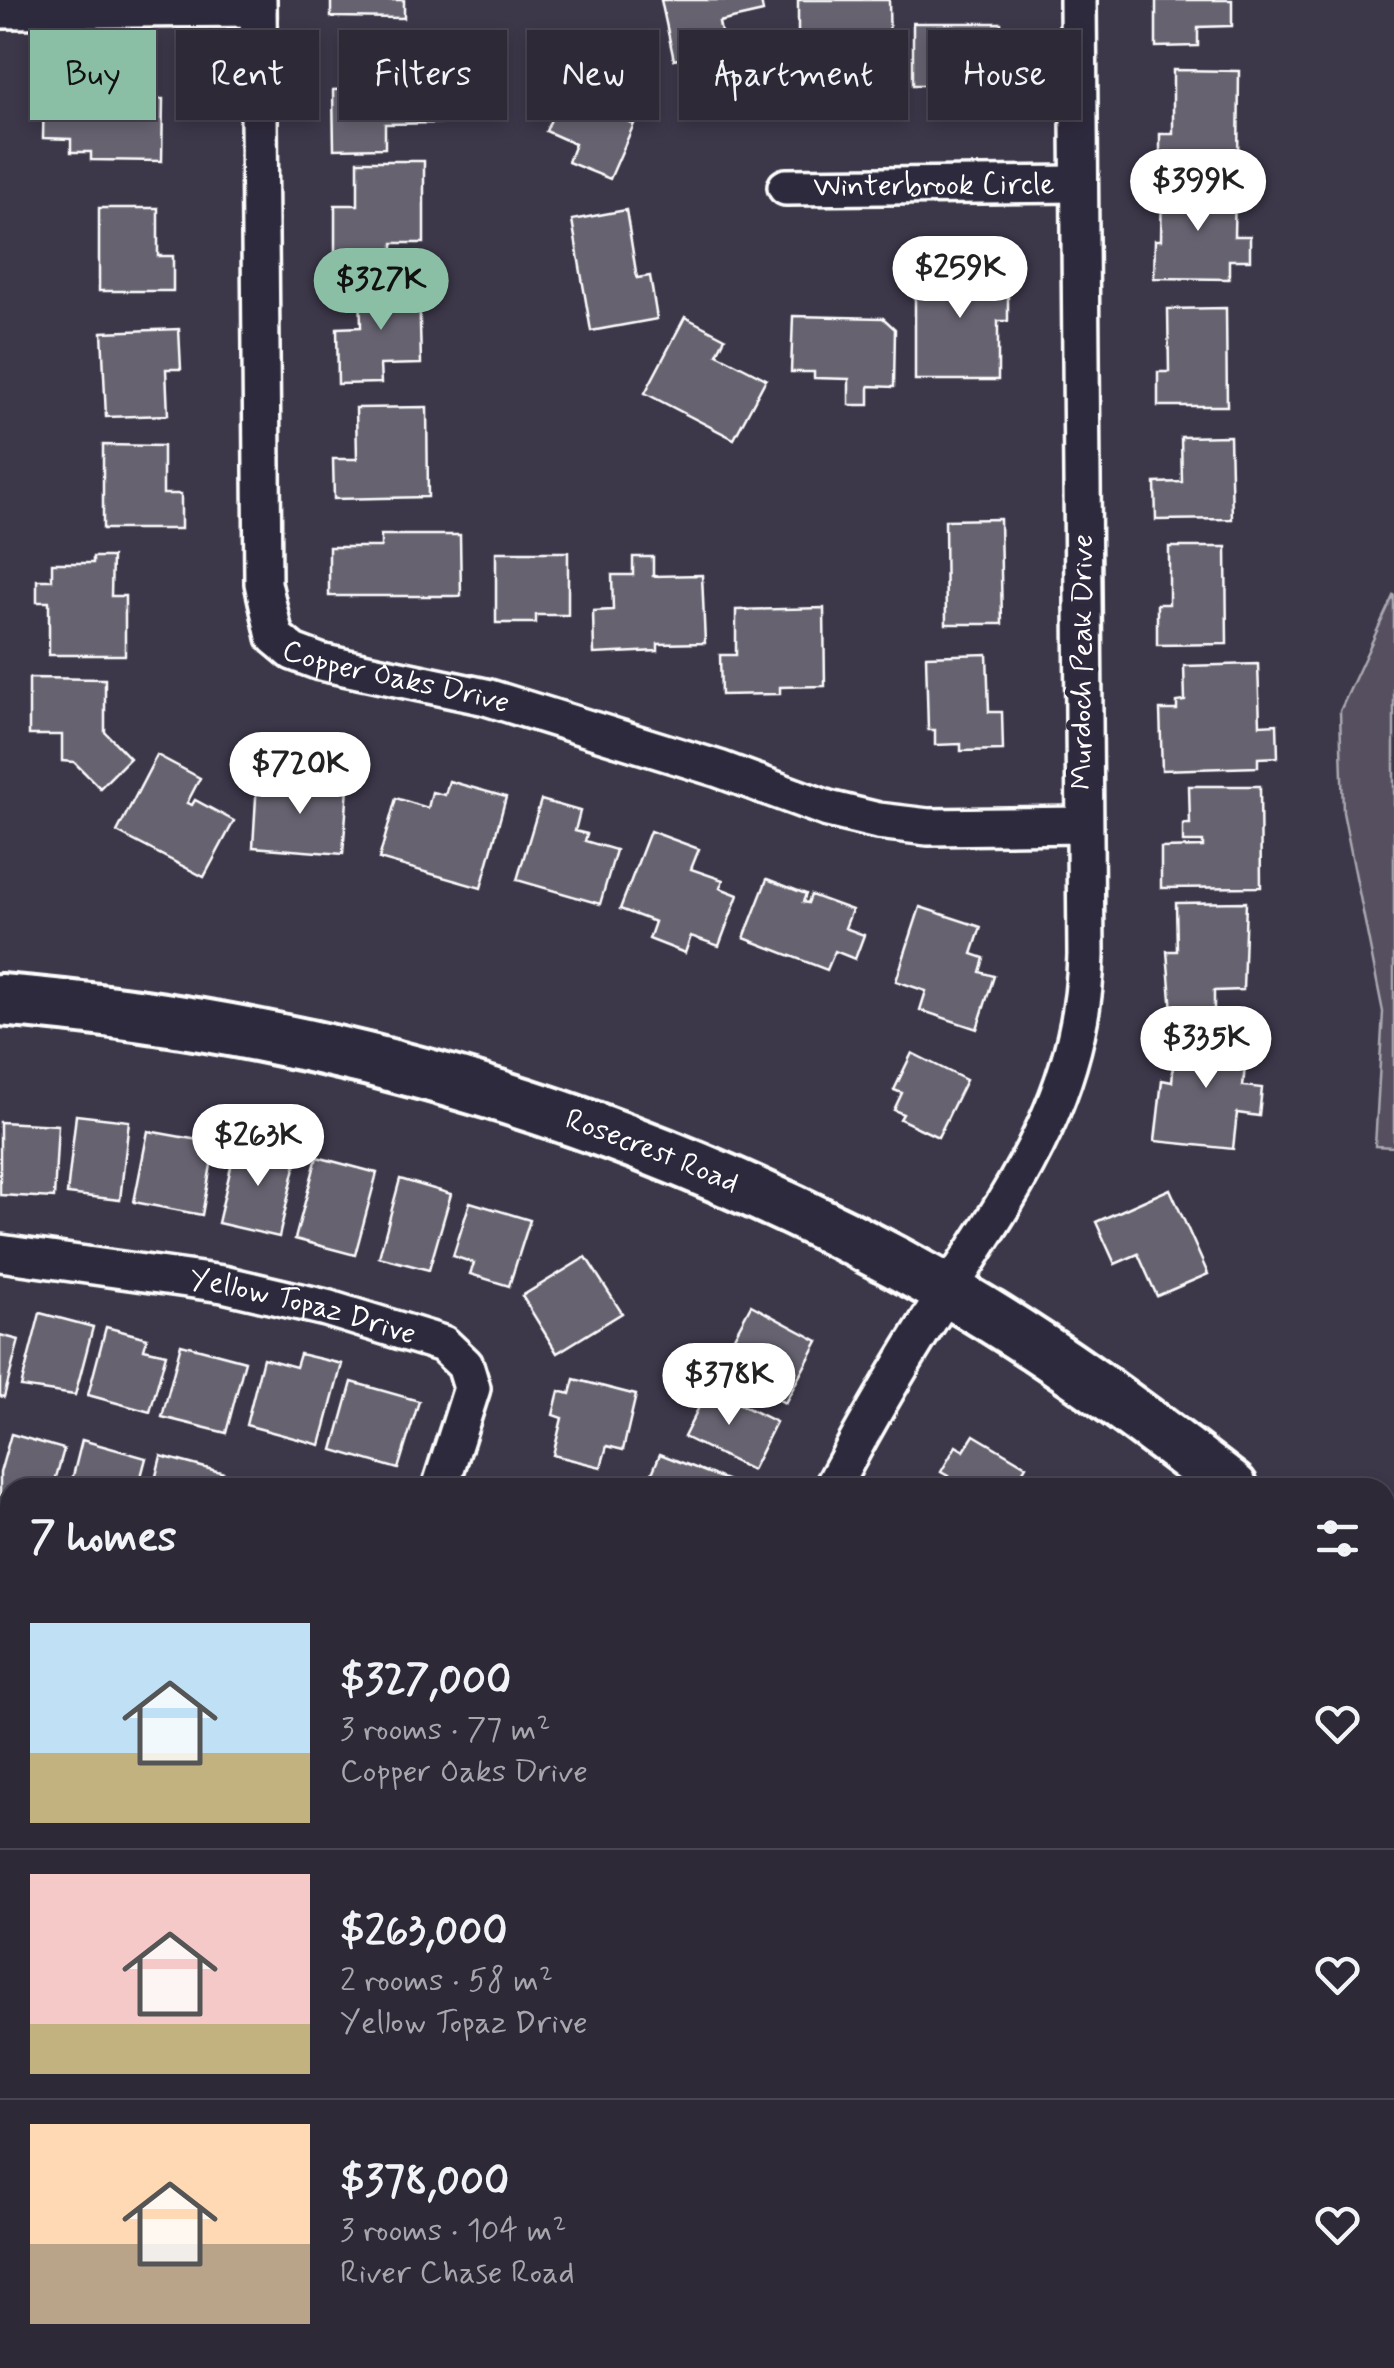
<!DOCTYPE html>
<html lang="en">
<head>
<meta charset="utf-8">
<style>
  :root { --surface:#2d2937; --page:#393542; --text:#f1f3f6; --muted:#a7a6ad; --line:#484552; --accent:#8abfa5 }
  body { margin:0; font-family:Mynerve,sans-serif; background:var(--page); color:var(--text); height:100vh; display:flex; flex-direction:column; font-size:38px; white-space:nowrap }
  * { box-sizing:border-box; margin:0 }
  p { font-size:32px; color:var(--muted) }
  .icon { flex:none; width:55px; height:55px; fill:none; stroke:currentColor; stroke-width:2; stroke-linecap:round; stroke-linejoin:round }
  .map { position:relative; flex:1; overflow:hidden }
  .drawer { position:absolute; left:0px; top:1478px; width:1395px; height:892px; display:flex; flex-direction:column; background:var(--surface); border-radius:30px 30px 0 0; box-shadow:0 5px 15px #0003,0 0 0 2px var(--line) }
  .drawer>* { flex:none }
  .top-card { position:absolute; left:30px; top:30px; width:1335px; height:90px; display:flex; gap:20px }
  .price { position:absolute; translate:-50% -85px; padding:0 22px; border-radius:35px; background:#fff; color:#222; font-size:32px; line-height:65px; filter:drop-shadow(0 2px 5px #0008) }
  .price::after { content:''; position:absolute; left:50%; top:60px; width:30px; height:22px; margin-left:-15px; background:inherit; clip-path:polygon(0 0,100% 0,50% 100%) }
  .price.current { background:var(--accent); color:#111 }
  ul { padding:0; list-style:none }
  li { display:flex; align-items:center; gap:30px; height:250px; padding:0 30px }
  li+li { border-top:2px solid var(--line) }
  li span { display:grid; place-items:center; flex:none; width:280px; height:200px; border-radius:0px; color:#555 }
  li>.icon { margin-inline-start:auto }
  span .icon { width:120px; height:120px; fill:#fffc; stroke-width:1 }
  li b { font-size:42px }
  h2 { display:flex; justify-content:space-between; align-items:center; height:120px; padding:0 30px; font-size:42px }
  .pill { padding:0 35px; border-radius:0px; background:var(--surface); box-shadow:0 5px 15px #0003,0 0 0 2px var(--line); font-size:35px; line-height:90px }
  .pill.current { background:var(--accent); color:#111 }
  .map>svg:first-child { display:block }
  .green { fill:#555060; stroke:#aaa8b0; stroke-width:2.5 }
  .building { fill:#666270; stroke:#fff; stroke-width:2.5 }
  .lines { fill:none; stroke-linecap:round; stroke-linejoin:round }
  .minor-casing { stroke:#fff; stroke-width:42 }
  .secondary-casing { stroke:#fff; stroke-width:58 }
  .minor { stroke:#2f2a3d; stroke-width:35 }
  .secondary { stroke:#2f2a3d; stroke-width:50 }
  .labels { text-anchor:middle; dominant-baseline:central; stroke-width:10; stroke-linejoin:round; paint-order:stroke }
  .street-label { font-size:30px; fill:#fff; stroke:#2f2a3d }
</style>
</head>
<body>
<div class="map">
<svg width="1394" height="2368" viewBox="0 0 1394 2368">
  <rect width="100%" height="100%" fill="#3c3749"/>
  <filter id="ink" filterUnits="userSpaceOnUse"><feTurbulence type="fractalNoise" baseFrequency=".01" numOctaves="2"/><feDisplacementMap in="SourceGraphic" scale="20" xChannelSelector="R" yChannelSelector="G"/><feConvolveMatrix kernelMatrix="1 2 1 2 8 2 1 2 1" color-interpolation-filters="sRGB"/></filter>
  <g filter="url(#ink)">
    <path class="green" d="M1394 594V1147L1375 1146 1383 1012 1343 812 1340 711Z"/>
    <g class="building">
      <path d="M331 0H404V18L331 17Z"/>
      <path d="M661 0H761L763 12 719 22 724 48 674 60Z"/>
      <path d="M798 0H889L890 58 841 60 843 67 798 68Z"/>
      <path d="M1156 0H1232V26L1198 27V46L1156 47Z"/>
      <path d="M913 23H1001V106H955V85H913Z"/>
      <path d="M416 44V88L440 87 441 123 385 124V148L334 149 333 90 359 89V84H351L350 45Z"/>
      <path d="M582 47 638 71 618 117 634 124 610 179 568 162 575 144 546 131Z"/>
      <path d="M1173 70 1239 71 1238 166H1160V134H1173Z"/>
      <path d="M44 89 108 90V99H163L162 161 91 160V152H71V139L43 138Z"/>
      <path d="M358 161H424V243H393V261H335V205H358Z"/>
      <path d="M1162 185 1235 187 1234 236H1250V260H1229V279L1154 278 1155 240H1161Z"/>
      <path d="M99 208H158V256H173V291H99Z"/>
      <path d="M626 210 637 278 650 276 657 319 591 331 572 220Z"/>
      <path d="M962 260H1008V321H998V380H915V271H962Z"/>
      <path d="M419 282 421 364 380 365 381 383 338 384 337 328 361 327 360 284Z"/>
      <path d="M1226 308 1227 406H1158V372H1169L1168 309Z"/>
      <path d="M793 316 883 318 895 329 894 387 869 386V405H849V379L814 378V372H791Z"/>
      <path d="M685 317 725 338 717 354 766 379 734 439 645 393Z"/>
      <path d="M179 329 181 369H166L168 415 106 417 102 332Z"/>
      <path d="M427 407 428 497 334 499 333 459H357L356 408Z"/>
      <path d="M1230 436 1232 519 1156 520 1155 483 1182 482 1181 437Z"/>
      <path d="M103 445 163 446V494H181V529H103Z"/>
      <path d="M1000 519 1002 624H946L945 520Z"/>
      <path d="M381 535H460L461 596H329V547H381Z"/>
      <path d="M1169 547H1226L1227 644 1157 645V604H1169Z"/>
      <path d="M496 552H568V615H536V623H496Z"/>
      <path d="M93 557H112L111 596H125V655H49V602H37V580H52V563H93Z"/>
      <path d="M633 557H653V576L702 575 705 643 658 644V651L594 654 593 611 613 610 612 575H633Z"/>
      <path d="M824 608 825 686 780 687V694L721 695 720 655H736V610Z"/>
      <path d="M987 654 989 712H1002L1003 750 961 751V744L935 745V730H928L926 656Z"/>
      <path d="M1258 664 1260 725 1277 724 1278 757 1258 758V767L1162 770 1160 710H1177V702L1185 701 1184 666Z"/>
      <path d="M29 678 105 679V732L130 758 100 788 74 762 62 761V735H29Z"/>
      <path d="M157 755 200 778 187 803 192 805 195 800 234 821 204 877 117 832Z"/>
      <path d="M257 781 303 784V793L308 794 309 784 348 787 343 854 253 847Z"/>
      <path d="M449 781 506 797 481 888 379 859 396 798 428 808 432 792 445 795Z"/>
      <path d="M1189 786H1260L1261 887 1161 888V848L1203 847V842H1183V824H1190Z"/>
      <path d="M541 800 580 811 575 831 587 834 585 841 616 850 600 904 517 880Z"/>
      <path d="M650 831 699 849 691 869 723 880 720 888 738 895 719 946 691 936 685 953 649 939 655 922 620 909Z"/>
      <path d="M767 879 806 894 803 902 808 903 811 895 852 910 845 928 864 935 855 959 835 951 827 970 744 938Z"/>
      <path d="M1246 902 1243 990 1214 991V1011L1172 1012 1167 951H1177L1176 903Z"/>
      <path d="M920 907 981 927 972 954 984 958 980 972 994 976 977 1029 920 1010 926 991 896 981Z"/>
      <path d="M1177 1030 1248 1037 1243 1086 1262 1088 1259 1116 1237 1113 1233 1149 1155 1141 1162 1080 1172 1082Z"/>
      <path d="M912 1053 966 1080 938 1137 900 1119 903 1114 894 1110 902 1093 894 1090Z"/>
      <path d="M76 1115 129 1121 120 1200 67 1194Z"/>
      <path d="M0 1122 58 1125 54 1198 0 1195Z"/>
      <path d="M148 1131 215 1143 202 1215 134 1202Z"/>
      <path d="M237 1141 298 1154 279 1237 218 1223Z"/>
      <path d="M317 1157 377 1173 355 1255 295 1239Z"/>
      <path d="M400 1179 451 1194 429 1270 379 1257Z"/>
      <path d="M1170 1189 1208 1274 1157 1296 1138 1254 1115 1264 1096 1222Z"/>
      <path d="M470 1202 530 1220 509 1286 470 1274 474 1263 453 1256Z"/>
      <path d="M586 1257 622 1313 557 1353 522 1296Z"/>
      <path d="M751 1305 818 1341 785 1403 718 1367Z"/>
      <path d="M40 1313 93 1327 75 1395 21 1387Z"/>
      <path d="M106 1327 147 1338 144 1349 166 1354 150 1412 88 1395Z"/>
      <path d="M0 1335 19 1340 4 1397 0 1396Z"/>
      <path d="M181 1344 245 1361 226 1433 162 1417Z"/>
      <path d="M300 1354 342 1364 320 1445 246 1425 263 1358 296 1367Z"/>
      <path d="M574 1379 636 1395 623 1450 607 1446 601 1467 553 1455 562 1418 553 1415 559 1391 570 1394Z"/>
      <path d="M352 1382 419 1401 398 1469 333 1450Z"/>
      <path d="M701 1385 776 1422 752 1470 684 1437 700 1405 693 1402Z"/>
      <path d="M11 1434 64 1449 53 1488H10V1514L0 1511V1473Z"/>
      <path d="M974 1435 1026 1466 1013 1488H941L948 1476 941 1472 956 1446 964 1451Z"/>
      <path d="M82 1440 146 1458 138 1488H70Z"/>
      <path d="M660 1454 739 1485 738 1488H646Z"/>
      <path d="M161 1456 224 1473 220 1488H153Z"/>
      <path d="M237 1477 277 1488H234Z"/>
      <path d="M0 1637 10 1639V1712L0 1710Z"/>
      <path d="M8 1763H10V1845L0 1843V1794Z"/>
      <rect x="1385" y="1841" width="6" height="71"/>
      <path d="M0 1955 10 1957V2028L0 2026Z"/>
      <path d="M0 2100 10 2102V2183L0 2180Z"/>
      <path d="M1394 2294V2368H1347L1345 2360H1385V2296Z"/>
      <path d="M0 2304 10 2306V2360H47L45 2368H0Z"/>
      <path d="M62 2360H133L131 2368H60Z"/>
      <path d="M150 2360H213L212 2368H150Z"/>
      <rect x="227" y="2360" width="62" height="8"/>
      <path d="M306 2360H359L360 2368H307Z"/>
      <path d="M483 2360H564L567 2368H486Z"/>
      <path d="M628 2360H667L644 2368H631Z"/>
    </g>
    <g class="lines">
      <defs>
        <g id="minor">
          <path id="s1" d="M258 0 263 583 275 637 293 652 320 662 486 697 719 769 828 809 878 821 928 827 1084 825"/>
          <path d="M0 10 258 8"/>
          <path id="s2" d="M786 187 1079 184"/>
          <path id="s3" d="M0 1253 223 1284 326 1308 443 1344 465 1365 472 1388 440 1488"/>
          <path d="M832 1488C868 1420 907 1353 949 1289 1019 1182 1083 1088 1086 955L1078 0"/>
          <path d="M0 1565 10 1566"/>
          <path d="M0 1895 10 1898"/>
          <path d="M1385 2212 1394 2210"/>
          <path d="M0 2233 10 2236"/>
          <path d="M419 2360 422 2368"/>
          <path d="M804 2360 807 2368"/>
          <path d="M1269 2360 1272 2368"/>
          <path d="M985 2368 1004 2360"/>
        </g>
        <g id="secondary">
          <path id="s4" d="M0 1000C334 1027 655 1124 946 1290 1046 1347 1140 1417 1232 1488"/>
          <path d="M1385 1613 1394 1620"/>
        </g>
      </defs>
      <use href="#minor" class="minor-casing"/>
      <use href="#secondary" class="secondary-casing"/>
      <use href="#minor" class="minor"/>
      <use href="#secondary" class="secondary"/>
    </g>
  </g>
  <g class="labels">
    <g class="street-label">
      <text stroke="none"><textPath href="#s2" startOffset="148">Winterbrook Circle</textPath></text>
      <text transform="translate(1082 662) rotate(-90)">Murdoch Peak Drive</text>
      <text stroke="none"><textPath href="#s1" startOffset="768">Copper Oaks Drive</textPath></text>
      <text stroke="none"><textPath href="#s4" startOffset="672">Rosecrest Road</textPath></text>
      <text stroke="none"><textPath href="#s3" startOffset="308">Yellow Topaz Drive</textPath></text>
    </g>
  </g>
</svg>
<b class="price" style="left:1198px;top:234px">$399K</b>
<b class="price" style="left:960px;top:321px">$259K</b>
<b class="price current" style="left:381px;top:333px">$327K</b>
<b class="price" style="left:300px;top:817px">$720K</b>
<b class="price" style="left:1206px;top:1091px">$335K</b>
<b class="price" style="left:258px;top:1189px">$263K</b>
<b class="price" style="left:729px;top:1428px">$378K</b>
<div class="top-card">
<a class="pill current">Buy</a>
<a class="pill">Rent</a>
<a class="pill">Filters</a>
<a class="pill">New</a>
<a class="pill">Apartment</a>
<a class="pill">House</a>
</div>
<section class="drawer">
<h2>7 homes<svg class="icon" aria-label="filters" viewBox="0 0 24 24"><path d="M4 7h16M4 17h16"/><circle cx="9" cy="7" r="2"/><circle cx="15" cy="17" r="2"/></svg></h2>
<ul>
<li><span style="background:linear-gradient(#bfe0f5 65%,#c2b280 0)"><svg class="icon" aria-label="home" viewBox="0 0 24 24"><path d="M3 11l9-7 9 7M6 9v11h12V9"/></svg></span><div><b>$327,000</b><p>3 rooms · 77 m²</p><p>Copper Oaks Drive</p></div><svg class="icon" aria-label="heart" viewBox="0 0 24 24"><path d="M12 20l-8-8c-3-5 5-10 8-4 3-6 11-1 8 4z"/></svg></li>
<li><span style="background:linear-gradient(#f6c9c9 75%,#c2b280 0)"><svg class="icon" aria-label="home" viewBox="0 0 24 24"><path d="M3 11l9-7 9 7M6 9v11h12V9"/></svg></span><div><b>$263,000</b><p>2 rooms · 58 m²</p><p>Yellow Topaz Drive</p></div><svg class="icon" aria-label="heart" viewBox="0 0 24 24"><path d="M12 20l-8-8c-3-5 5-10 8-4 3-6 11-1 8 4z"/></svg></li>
<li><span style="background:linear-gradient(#ffd9b3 60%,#b9a48a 0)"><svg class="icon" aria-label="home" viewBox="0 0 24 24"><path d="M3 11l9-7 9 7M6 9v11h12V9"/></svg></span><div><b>$378,000</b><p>3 rooms · 104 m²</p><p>River Chase Road</p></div><svg class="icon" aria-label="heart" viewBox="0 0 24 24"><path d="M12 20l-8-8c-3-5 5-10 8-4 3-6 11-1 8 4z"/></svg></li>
</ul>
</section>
</div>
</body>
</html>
